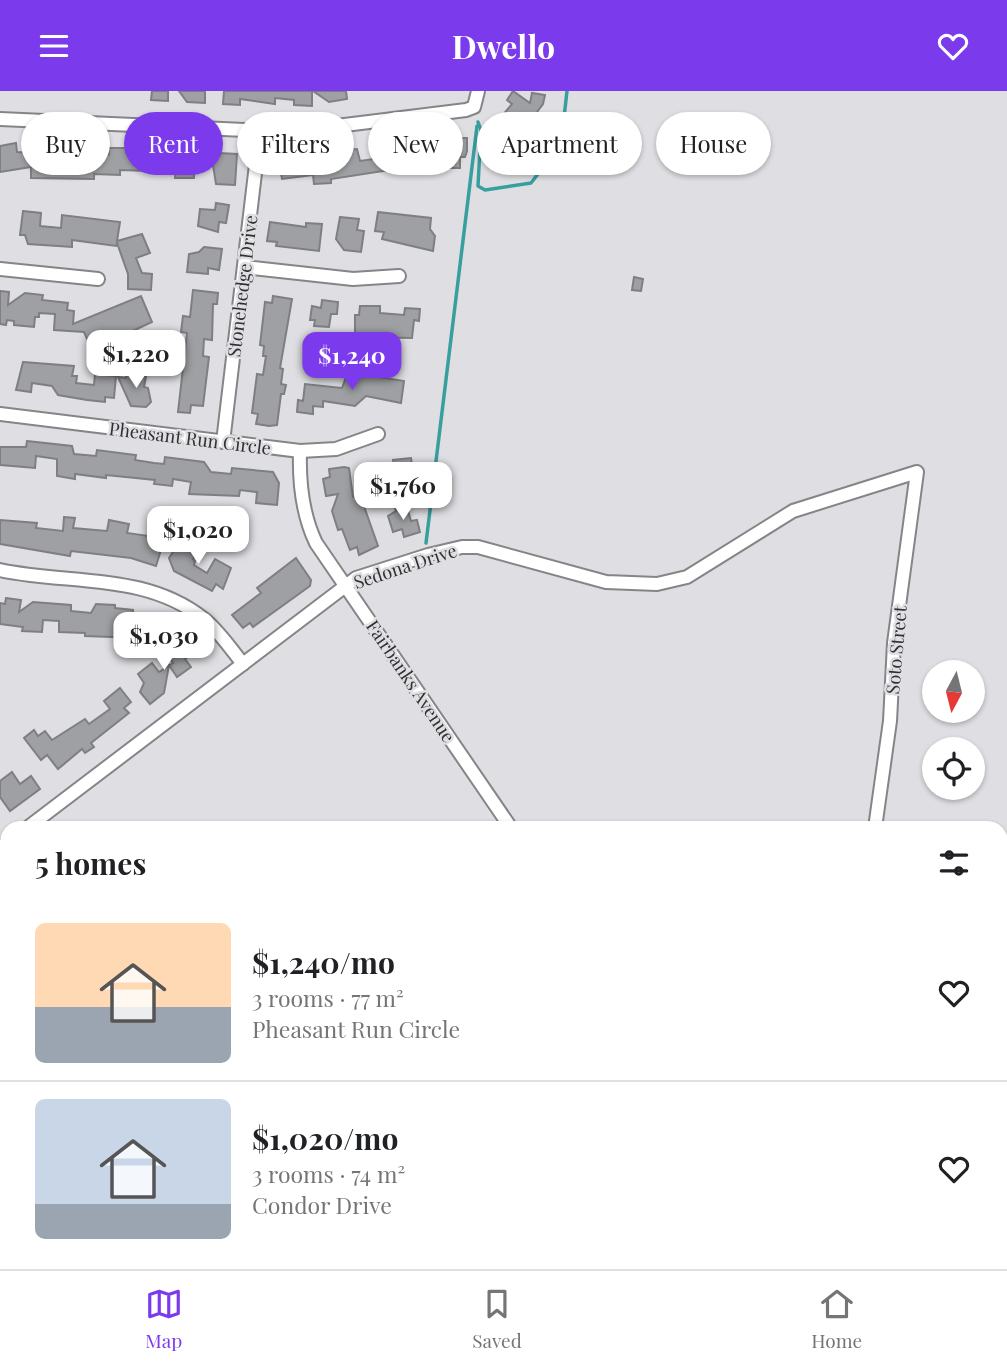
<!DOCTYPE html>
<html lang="en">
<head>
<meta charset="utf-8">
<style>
  :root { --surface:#fff; --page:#f2f2f2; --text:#202124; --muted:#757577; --line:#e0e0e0; --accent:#7c3aed }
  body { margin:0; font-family:"Playfair Display",serif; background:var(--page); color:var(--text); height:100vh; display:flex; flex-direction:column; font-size:26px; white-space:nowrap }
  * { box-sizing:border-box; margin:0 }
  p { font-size:23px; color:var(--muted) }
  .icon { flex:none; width:38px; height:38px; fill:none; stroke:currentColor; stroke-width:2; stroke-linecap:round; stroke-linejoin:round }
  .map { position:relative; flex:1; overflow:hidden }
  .panel { position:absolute; left:0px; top:730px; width:1008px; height:450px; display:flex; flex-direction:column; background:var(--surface); border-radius:21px 21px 0 0; box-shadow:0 2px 5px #0004 }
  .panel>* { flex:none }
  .guide { position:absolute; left:21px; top:21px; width:966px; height:63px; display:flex; gap:14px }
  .needle { width:46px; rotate:187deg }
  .buttons { position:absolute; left:922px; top:569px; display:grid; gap:14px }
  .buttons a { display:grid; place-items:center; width:63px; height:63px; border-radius:50%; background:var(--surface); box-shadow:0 2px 5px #0004; font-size:35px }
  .price { position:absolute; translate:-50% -60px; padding:0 16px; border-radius:14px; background:#fff; color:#222; font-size:23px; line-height:46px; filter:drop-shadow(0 2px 4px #0008) }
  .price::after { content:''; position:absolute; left:50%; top:42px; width:21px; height:16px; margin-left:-10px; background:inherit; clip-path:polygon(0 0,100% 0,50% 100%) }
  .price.selected { background:var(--accent); color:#fff }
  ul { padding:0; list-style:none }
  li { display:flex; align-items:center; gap:21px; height:175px; padding:0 35px }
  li+li { border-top:2px solid var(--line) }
  li span { display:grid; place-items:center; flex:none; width:196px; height:140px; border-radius:10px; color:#555 }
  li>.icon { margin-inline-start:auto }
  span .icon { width:84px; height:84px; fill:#fffc; stroke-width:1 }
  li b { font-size:30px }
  h2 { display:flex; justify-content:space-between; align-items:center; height:84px; padding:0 35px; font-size:30px }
  .chip { padding:0 24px; border-radius:32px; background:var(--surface); box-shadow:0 2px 5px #0004; font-size:24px; line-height:63px }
  .chip.selected { background:var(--accent); color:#fff }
  header { display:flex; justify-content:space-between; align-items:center; height:91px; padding:0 35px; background:var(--accent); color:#fff; font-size:32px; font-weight:700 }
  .tab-bar { display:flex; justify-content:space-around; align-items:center; height:98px; border-top:2px solid var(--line); background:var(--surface); font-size:19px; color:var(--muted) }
  .tab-bar a { display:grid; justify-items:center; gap:4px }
  .tab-bar .selected { color:var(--accent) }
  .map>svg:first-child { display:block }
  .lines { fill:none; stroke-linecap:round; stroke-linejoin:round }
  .stream { stroke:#389f9f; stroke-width:3.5 }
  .building { fill:#9fa0a3; stroke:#7f7f82; stroke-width:2 }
  .minor-casing { stroke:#858588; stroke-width:16 }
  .tertiary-casing { stroke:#858588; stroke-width:19 }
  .minor { stroke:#fff; stroke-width:12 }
  .tertiary { stroke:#fff; stroke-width:16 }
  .rail { stroke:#79797c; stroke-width:3.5; stroke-dasharray:12 12; stroke-linecap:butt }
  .labels { text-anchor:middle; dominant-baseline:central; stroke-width:5; stroke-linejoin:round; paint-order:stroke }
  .street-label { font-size:18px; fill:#303031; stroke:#dfdfe3 }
</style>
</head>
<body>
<header><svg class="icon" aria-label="menu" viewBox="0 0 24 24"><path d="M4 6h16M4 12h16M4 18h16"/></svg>Dwello<svg class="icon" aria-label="heart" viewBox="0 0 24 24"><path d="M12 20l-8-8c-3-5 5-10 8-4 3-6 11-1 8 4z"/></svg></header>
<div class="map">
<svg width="1007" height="1178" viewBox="0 0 1007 1178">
  <rect width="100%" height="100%" fill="#dfdfe3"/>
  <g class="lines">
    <g class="stream">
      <path d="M478 31 481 39 478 95 485 99 531 92 561 53 567 0"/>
      <path d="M426 452 477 35"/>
      <path d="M660 1178 669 1172"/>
    </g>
  </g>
  <g class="building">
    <path d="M152 0H168V10L151 9Z"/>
    <path d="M179 0H205V12L187 11Z"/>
    <path d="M224 0H312V15L294 14V9L275 7V13L240 8V14L223 13Z"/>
    <path d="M313 0H346L347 8 329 11Z"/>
    <path d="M513 0 530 12 532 2 545 4 543 13 502 68 481 50 512 13 507 9Z"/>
    <path d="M447 47H467V60L465 66H460V77H441L442 55H447Z"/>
    <path d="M399 51 403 77 331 88V92L314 93 313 84 282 88 279 71 289 70 288 67 303 65 305 75 317 62 357 58 360 70 374 68 372 56Z"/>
    <path d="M16 52 17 61 38 62 39 55 56 56V65L72 66 73 55 92 56 91 63 109 64V57H126V62L161 59 160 67H182V60L237 63 235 94 216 93 213 74H194V87H175L176 81 120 79V84L94 83V88L31 87V76L0 81V55Z"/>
    <path d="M216 112 229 114 226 132 219 131 218 141 198 135 200 118 215 119Z"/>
    <path d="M23 120 41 122 40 135 61 137 62 124 120 131 117 150 142 143 150 162 136 167 142 182 152 183 151 199 128 198V183L117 152 116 155 72 149V156L28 153 25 144H20Z"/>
    <path d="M378 121 431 127 430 138 435 145 433 160 382 148 384 141 375 140Z"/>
    <path d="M340 126 359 128 357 139 364 140 361 161 344 159 336 148Z"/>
    <path d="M270 131 306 136V132L322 133 319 160 276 155 277 151 267 150Z"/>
    <path d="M204 156 222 158 219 179 208 177V183L187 181 189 163 199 161Z"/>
    <path d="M634 186 643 188 641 200 632 199Z"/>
    <path d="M193 199 218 202 217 213H213L212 249 204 248 203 265 209 266 203 315 191 314 190 322 178 321 187 242 181 241 183 225 190 226Z"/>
    <path d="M0 200 9 201 8 214 25 202 43 204 42 209 68 212 67 219 74 220 73 233 141 205 152 231 92 259 84 241 54 239 55 223 39 222V226H35L34 236 14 234V230L7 229 6 234 0 233Z"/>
    <path d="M273 205 292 208 280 277 283 278 281 293 286 294 284 303H281L277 334 269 335 256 333 258 323 252 322 257 283 263 284 266 265H263L264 255 260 254 265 211 272 212Z"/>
    <path d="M322 209 338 211 337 223H331L329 236 314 235 315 229H310L312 215 321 217Z"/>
    <path d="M360 215H380V222L404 224 405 217 420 218 419 230 414 229 412 247 355 246V224H359Z"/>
    <path d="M23 271 74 275 72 285H77L76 292 94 294 95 283 116 285 114 307 105 306V311L87 309 58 304 52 295 32 292 31 301 16 299Z"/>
    <path d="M348 281 404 290 401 312 366 305 355 315 323 310V316L313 315V323L297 321 298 309 303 310 305 293 342 297Z"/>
    <path d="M127 282 146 285 144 296 148 297 151 311 146 316 131 315 118 286 126 287Z"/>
    <path d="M27 350 72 355 74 363 96 365 97 359 136 364 135 369 154 372 164 373 165 366 204 371 211 381 231 383 232 377 273 381 279 392 277 414 256 412 257 401 240 399 239 405 189 403 191 391 173 388 172 395 154 393 155 389 106 384V387L75 383V388L57 385V368L36 365 35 377 0 374V356H26Z"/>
    <path d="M411 367 413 381H407L409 396 390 398 385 377 394 376 393 369Z"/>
    <path d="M344 376 349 377 353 406 360 404 378 455 359 464 357 456 350 459 342 438 338 439 332 420 338 403 326 405 323 388 330 386 329 378Z"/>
    <path d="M406 413 411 430 417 429 420 441 404 446 402 438 393 441 388 425 396 420 395 416Z"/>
    <path d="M64 426 75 427 73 437 107 440 109 429 129 433 127 442 148 445 151 435 167 440 156 475 131 467 71 460 70 465 0 453V429L37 432 36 437 63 440Z"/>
    <path d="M183 445 200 455 193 468 195 470 194 474 207 482 215 468 231 477 223 498 216 493 212 500 174 480 169 467Z"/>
    <path d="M296 467 311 489 310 495 253 536 250 532 243 537 232 524 261 502 257 497Z"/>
    <path d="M6 507 21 509 19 521 33 511 71 514V520L91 522 96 513 115 514V517L133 519V523L143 524 142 540 139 539 138 547 85 545V542L59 541V530L43 529 42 541 22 540 23 536 0 533V512L5 513Z"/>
    <path d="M182 549 192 563 185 568 191 576 177 586 169 574 164 602 150 613 140 601 144 592 138 583 152 572 159 581 173 572 165 561Z"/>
    <path d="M120 597 131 611 124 617 129 622 91 652 94 656 85 662 82 658 58 678 47 664 41 669 24 647 34 639 38 645 45 640 52 649 85 628 89 633 110 618 104 610Z"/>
    <path d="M12 681 20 693 31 685 40 698 10 720 0 706V690Z"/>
  </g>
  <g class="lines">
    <defs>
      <g id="minor">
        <path d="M0 28 288 41 466 19 474 16 478 0"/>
        <path d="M244 176 353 188 399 185"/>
        <path d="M0 178 98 188"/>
        <path d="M0 323 300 360 336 358 378 343"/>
        <path d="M223 351 260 40"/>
        <path d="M300 360C299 392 302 423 316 452L511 737"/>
        <path d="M0 479C70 494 145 481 204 528 219 540 231 558 243 573"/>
        <path d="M27 737 356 487 428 464 462 456H478L606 491 657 493 687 486 793 420 917 381 894 552 890 630 875 737"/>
        <path d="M0 757 7 752"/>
        <path d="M0 1121 7 1114"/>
        <path d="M315 1178 330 1172"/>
      </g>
      <g id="tertiary">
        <path d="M1001 1057 1007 1056"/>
        <path d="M830 1178 839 1172"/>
      </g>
    </defs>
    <use href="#minor" class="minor-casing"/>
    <use href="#tertiary" class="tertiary-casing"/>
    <use href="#minor" class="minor"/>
    <use href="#tertiary" class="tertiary"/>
    <g class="rail">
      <path d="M1001 1034 1007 1033"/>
      <path d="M491 1178 502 1172"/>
    </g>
  </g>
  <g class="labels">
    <g class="street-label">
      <text transform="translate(242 195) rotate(-83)">Stonehedge Drive</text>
      <text transform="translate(190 347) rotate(7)">Pheasant Run Circle</text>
      <text transform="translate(405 475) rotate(-18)">Sedona Drive</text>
      <text transform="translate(896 559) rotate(-85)">Soto Street</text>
      <text transform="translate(411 590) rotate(56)">Fairbanks Avenue</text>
    </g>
  </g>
</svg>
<div class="buttons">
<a><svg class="needle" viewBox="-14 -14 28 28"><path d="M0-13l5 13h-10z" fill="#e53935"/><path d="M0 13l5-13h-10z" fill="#757577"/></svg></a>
<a><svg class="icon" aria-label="locate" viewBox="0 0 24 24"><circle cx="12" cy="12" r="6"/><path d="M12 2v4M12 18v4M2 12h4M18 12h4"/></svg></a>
</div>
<b class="price" style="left:136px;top:299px">$1,220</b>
<b class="price selected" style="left:352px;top:301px">$1,240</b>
<b class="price" style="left:403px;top:431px">$1,760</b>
<b class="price" style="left:198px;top:475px">$1,020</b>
<b class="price" style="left:164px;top:581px">$1,030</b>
<div class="guide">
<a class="chip">Buy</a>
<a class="chip selected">Rent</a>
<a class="chip">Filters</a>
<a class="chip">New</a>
<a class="chip">Apartment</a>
<a class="chip">House</a>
</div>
<section class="panel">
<h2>5 homes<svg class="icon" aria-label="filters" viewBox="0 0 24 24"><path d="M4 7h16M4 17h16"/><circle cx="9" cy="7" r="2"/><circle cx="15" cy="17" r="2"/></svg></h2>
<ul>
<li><span style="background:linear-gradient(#ffd9b3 60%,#9aa5b1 0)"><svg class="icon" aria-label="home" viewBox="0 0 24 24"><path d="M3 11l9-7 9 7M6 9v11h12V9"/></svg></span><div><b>$1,240/mo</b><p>3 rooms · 77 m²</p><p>Pheasant Run Circle</p></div><svg class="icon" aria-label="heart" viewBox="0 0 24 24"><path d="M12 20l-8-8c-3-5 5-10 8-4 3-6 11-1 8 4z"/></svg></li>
<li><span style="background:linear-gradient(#c9d6e8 75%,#9aa5b1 0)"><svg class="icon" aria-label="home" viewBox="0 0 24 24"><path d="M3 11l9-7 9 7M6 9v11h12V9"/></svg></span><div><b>$1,020/mo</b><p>3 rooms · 74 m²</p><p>Condor Drive</p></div><svg class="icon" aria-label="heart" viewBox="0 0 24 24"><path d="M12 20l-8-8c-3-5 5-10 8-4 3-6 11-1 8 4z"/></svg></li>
</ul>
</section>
</div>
<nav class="tab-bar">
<a class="selected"><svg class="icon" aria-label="map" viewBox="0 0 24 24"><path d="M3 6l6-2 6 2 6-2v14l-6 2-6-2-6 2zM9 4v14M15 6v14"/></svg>Map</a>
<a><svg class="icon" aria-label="saved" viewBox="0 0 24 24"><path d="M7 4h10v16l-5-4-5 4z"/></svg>Saved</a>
<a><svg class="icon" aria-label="home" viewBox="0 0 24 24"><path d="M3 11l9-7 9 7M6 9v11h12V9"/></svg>Home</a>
</nav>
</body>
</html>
